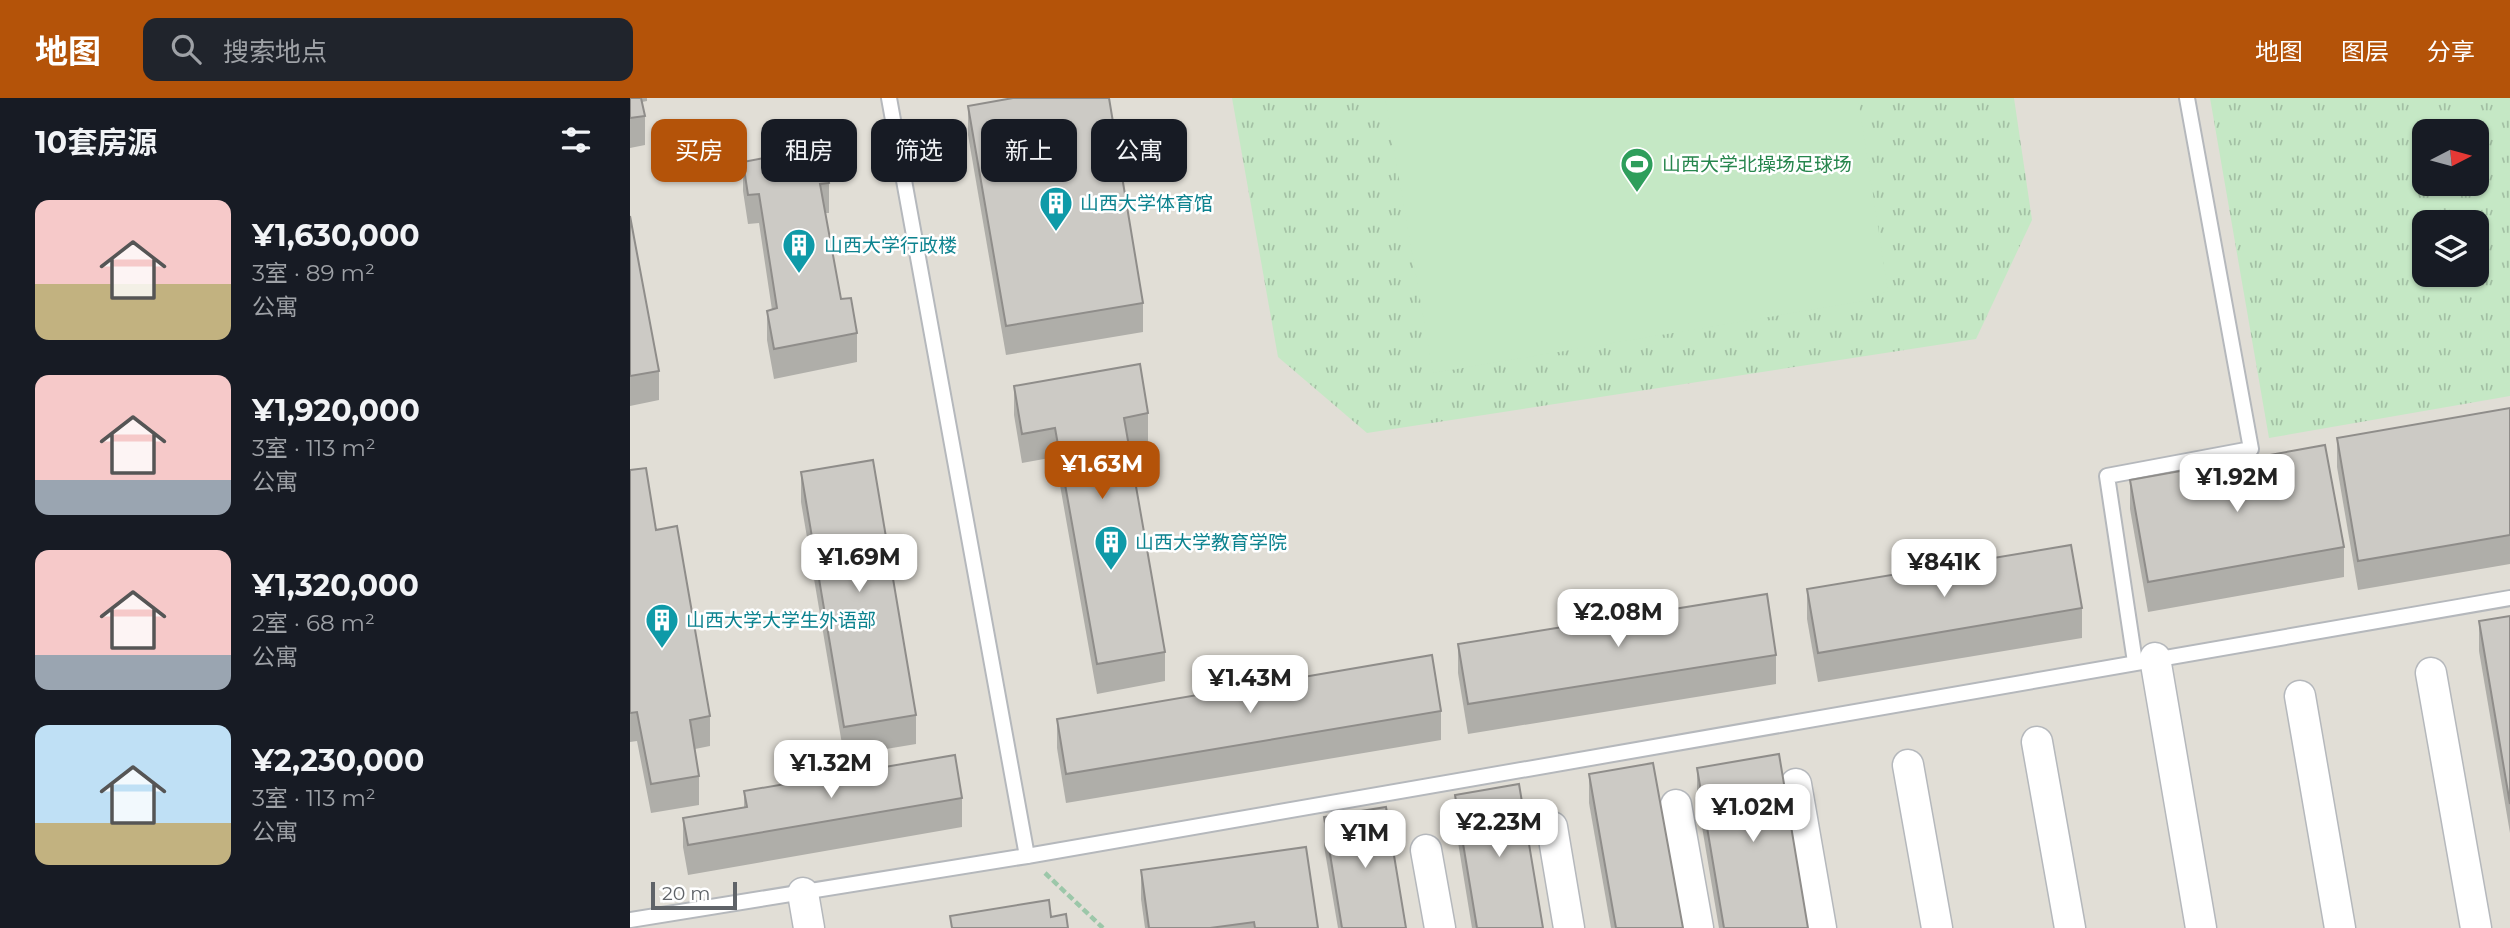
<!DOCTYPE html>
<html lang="zh">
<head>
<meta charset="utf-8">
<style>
  :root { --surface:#171b24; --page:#20242c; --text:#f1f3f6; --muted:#9ea1a6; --accent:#b45309 }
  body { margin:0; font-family:Montserrat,"Noto Sans SC",sans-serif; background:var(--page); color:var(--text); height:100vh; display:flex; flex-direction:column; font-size:26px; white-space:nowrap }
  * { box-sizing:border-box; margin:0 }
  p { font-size:23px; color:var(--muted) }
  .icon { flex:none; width:38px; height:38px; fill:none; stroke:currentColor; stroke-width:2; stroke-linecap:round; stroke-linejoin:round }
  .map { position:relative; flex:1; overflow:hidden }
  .details { display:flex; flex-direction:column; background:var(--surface); width:630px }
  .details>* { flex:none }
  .hud { position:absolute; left:21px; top:21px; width:665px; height:63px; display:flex; gap:14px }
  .needle { width:46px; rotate:84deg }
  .controls { position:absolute; left:1782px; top:21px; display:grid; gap:14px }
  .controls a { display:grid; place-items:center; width:77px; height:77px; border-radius:14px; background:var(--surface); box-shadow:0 2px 5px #0004; font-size:35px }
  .scale { position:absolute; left:21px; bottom:18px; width:86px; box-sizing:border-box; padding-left:7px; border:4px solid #5f6368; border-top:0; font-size:19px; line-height:24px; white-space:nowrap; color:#5f6368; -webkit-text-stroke:5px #fff; paint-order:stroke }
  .price { position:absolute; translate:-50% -60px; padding:0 16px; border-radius:14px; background:#fff; color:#222; font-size:23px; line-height:46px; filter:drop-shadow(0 2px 4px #0008) }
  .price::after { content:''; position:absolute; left:50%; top:42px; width:21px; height:16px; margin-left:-10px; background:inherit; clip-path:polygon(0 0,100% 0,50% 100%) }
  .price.on { background:var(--accent); color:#fff }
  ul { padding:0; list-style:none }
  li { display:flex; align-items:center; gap:21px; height:175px; padding:0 35px }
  li span { display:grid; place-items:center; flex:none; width:196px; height:140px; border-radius:14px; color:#555 }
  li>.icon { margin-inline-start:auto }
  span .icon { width:84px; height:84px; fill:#fffc; stroke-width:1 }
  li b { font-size:30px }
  h2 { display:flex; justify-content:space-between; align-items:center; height:84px; padding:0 35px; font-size:30px }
  .pill { padding:0 24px; border-radius:14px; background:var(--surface); box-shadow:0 2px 5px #0004; font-size:24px; line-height:63px }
  .pill.on { background:var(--accent); color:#fff }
  header { display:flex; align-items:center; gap:42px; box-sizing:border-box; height:98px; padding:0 35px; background:var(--accent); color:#fff }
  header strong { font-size:33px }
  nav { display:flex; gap:38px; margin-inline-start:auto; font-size:24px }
  .search { width:490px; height:63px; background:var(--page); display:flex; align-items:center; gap:18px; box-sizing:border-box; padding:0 24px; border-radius:14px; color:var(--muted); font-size:26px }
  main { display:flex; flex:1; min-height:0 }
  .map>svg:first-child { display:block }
  .education { fill:#e1ded6; fill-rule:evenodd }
  .grass { fill:url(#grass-tufts); fill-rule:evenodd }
  .pitch { fill:#c5e8c5 }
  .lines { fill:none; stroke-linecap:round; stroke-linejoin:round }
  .lane-casing { stroke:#b5b8bc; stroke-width:18 }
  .street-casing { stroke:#b5b8bc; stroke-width:33 }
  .path { stroke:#9cc7a9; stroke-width:4.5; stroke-dasharray:7 3.5; stroke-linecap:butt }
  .lane { stroke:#fff; stroke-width:14 }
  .street { stroke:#fff; stroke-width:30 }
  .wall { fill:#afaea9 }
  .building { fill:#cccac5; stroke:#8f8d8a; stroke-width:2 }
  .labels { text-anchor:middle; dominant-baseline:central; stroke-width:5; stroke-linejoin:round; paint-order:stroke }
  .leisure-label { font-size:19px; fill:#27864d; stroke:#fff; text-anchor:start }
  .culture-label { font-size:19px; fill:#0d838f; stroke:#fff; text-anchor:start }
</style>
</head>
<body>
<header>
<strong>地图</strong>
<div class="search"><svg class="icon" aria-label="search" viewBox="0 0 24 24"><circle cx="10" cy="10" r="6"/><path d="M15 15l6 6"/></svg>搜索地点</div>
<nav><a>地图</a><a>图层</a><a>分享</a></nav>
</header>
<main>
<section class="details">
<h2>10套房源<svg class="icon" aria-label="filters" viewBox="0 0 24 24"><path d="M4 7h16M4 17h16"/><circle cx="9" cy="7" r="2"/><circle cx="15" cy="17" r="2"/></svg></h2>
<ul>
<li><span style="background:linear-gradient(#f6c9c9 60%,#c2b280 0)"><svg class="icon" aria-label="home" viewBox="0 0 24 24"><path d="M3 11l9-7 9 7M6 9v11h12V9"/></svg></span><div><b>¥1,630,000</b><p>3室 · 89 m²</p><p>公寓</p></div></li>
<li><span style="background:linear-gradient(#f6c9c9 75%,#9aa5b1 0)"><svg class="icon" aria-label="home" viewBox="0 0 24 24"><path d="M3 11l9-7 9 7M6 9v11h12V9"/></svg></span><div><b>¥1,920,000</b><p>3室 · 113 m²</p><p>公寓</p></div></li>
<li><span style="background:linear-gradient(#f6c9c9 75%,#9aa5b1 0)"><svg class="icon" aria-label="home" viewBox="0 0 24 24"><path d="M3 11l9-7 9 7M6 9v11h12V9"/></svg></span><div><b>¥1,320,000</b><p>2室 · 68 m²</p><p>公寓</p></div></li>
<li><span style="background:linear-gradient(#bfe0f5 70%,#c2b280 0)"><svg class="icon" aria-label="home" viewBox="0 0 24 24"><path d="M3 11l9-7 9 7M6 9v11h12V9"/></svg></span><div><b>¥2,230,000</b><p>3室 · 113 m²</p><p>公寓</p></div></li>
</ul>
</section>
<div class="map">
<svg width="1880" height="830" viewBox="0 0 1880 830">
  <defs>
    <pattern id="grass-tufts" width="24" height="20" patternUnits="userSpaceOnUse" patternTransform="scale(1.75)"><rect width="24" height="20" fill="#c5e8c5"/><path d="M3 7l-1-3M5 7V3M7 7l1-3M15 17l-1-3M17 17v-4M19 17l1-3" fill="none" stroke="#a3c0a4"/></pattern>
  </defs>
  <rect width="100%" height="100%" fill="#f1efe8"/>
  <path class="education" d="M0 0H1880V830H0ZM1794 33H1846V86H1794ZM1794 124H1846V177H1794Z"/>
  <g class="grass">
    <path d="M602 0H1384L1402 122 1346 241 737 335 648 259Z"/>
    <path d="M1580 0H1880V298L1639 340ZM1794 33H1846V86H1794ZM1794 124H1846V177H1794Z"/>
  </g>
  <path class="pitch" d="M755 0H1228L1258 193 1235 203 803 275Z"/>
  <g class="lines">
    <defs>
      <g id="lane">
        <path d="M259 0 397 758"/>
        <path d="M1505 564 1477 378 1621 351 1557 0"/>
        <path d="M0 822 397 758 1880 500"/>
      </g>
      <g id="street">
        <path d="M1525 560 1571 830"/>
        <path d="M1801 575 1846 830"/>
        <path d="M1670 598 1710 830"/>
        <path d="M1407 644 1440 830"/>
        <path d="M1278 667 1307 830"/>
        <path d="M1166 686 1191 830"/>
        <path d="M1046 707 1068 830"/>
        <path d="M922 729 939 830"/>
        <path d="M796 752 810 830"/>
        <path d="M173 795 179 830"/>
      </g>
    </defs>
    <use href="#lane" class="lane-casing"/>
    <use href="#street" class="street-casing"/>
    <path class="path" d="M415 775 473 830"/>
    <use href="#lane" class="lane"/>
    <use href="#street" class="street"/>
  </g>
  <g class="wall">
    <path d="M0 0H17V3L12 4 15 18V47L0 50Z"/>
    <path d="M338 8 513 205V234L376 257 338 37Z"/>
    <path d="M113 64 199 85V115H195L211 201 227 235V264L144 281 137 242V213L142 212 129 125 118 126 113 93Z"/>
    <path d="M0 118 29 273V302L0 308Z"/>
    <path d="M384 288 518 315V345L499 348 535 554V583L467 596 425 359 392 365 384 317Z"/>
    <path d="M1880 310V466L1728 492 1707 369V340Z"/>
    <path d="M0 372 26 432 80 618V648L65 651 69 678V707L21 715 7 643 0 644Z"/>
    <path d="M171 374 286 617V646L214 658 171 404Z"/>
    <path d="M1500 382 1714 449V479L1518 514 1500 411Z"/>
    <path d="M1177 491 1452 510V540L1188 584 1177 521Z"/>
    <path d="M1880 518V735L1849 553V523Z"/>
    <path d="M828 546 1146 557V586L838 636 828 575Z"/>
    <path d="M811 613V642L436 705 427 650V621Z"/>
    <path d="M1067 670 1178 830H1089L1067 699Z"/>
    <path d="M959 676 1053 830H981L959 705Z"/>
    <path d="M114 693 332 700V729L58 777 53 749V720L114 709Z"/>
    <path d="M825 697 913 830H842L825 726Z"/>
    <path d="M694 719 776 830H708L694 748Z"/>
    <path d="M511 772 688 830H515L511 801Z"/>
  </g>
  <g class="building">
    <path d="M0 0H11L15 18 0 20Z"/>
    <path d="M383 0H479L513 205 376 228 338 8Z"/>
    <path d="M191 49 199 85 190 86 211 201 221 200 227 235 144 251 137 213 147 210 129 96 118 97 113 64Z"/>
    <path d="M0 118 29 273 0 278Z"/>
    <path d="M510 266 518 315 494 320 535 554 467 566 425 330 392 336 384 288Z"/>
    <path d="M1880 310V437L1728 463 1707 340Z"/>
    <path d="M1695 347 1714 449 1518 484 1500 382Z"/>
    <path d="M243 362 286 617 214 629 171 374Z"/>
    <path d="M16 370 26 432 47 428 80 618 60 622 69 678 21 686 7 614 0 615V372Z"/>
    <path d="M1441 447 1452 510 1188 555 1177 491Z"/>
    <path d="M1137 496 1146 557 838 606 828 546Z"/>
    <path d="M1880 518V706L1849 523Z"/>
    <path d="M802 557 811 613 436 676 427 621Z"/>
    <path d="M1149 656 1178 830H1094L1067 670Z"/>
    <path d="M325 657 332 700 58 747 53 720 117 709 114 693Z"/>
    <path d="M1023 665 1053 830H986L959 676Z"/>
    <path d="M889 686 913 830H847L825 697Z"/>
    <path d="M756 709 776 830H712L694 719Z"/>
    <path d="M676 749 688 830H625L624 824 580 830H519L511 772Z"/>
    <path d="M419 802 421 819 436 816 438 830H322L320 818Z"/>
  </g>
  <defs>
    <symbol id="stadium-pin" viewBox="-11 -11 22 30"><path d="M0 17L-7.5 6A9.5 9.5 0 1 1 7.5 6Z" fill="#2e9e5b" stroke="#fff"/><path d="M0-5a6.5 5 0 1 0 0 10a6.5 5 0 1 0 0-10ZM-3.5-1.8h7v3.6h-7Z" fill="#fff"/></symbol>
    <symbol id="building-pin" viewBox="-11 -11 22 30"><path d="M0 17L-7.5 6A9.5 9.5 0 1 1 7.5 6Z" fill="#0f9aa8" stroke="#fff"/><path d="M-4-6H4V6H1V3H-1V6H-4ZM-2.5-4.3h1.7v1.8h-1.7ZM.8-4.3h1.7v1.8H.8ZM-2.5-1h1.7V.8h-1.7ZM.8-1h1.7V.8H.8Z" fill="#fff"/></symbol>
  </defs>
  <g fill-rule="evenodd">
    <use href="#stadium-pin" x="988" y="47" width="38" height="52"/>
    <use href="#building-pin" x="407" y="86" width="38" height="52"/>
    <use href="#building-pin" x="150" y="128" width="38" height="52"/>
    <use href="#building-pin" x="462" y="425" width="38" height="52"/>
    <use href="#building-pin" x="13" y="503" width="38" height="52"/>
  </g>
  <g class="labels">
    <g class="leisure-label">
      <text x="1032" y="66">山西大学北操场足球场</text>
    </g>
    <g class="culture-label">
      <text x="450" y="105">山西大学体育馆</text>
      <text x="194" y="147">山西大学行政楼</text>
      <text x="505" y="444">山西大学教育学院</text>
      <text x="56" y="522">山西大学大学生外语部</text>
    </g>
  </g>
</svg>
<div class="controls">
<a><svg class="needle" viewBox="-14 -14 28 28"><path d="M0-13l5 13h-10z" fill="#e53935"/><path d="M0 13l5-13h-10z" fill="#9ea1a6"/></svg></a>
<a><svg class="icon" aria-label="layers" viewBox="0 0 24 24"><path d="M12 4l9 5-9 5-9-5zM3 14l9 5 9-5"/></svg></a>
</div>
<div class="scale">20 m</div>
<b class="price on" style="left:472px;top:403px">¥1.63M</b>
<b class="price" style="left:1607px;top:416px">¥1.92M</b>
<b class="price" style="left:229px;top:496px">¥1.69M</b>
<b class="price" style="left:1314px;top:501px">¥841K</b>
<b class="price" style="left:988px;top:551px">¥2.08M</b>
<b class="price" style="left:620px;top:617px">¥1.43M</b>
<b class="price" style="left:201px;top:702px">¥1.32M</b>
<b class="price" style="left:1123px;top:746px">¥1.02M</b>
<b class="price" style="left:869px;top:761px">¥2.23M</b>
<b class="price" style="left:735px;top:772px">¥1M</b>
<div class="hud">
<a class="pill on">买房</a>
<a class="pill">租房</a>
<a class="pill">筛选</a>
<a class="pill">新上</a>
<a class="pill">公寓</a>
</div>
</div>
</main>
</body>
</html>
